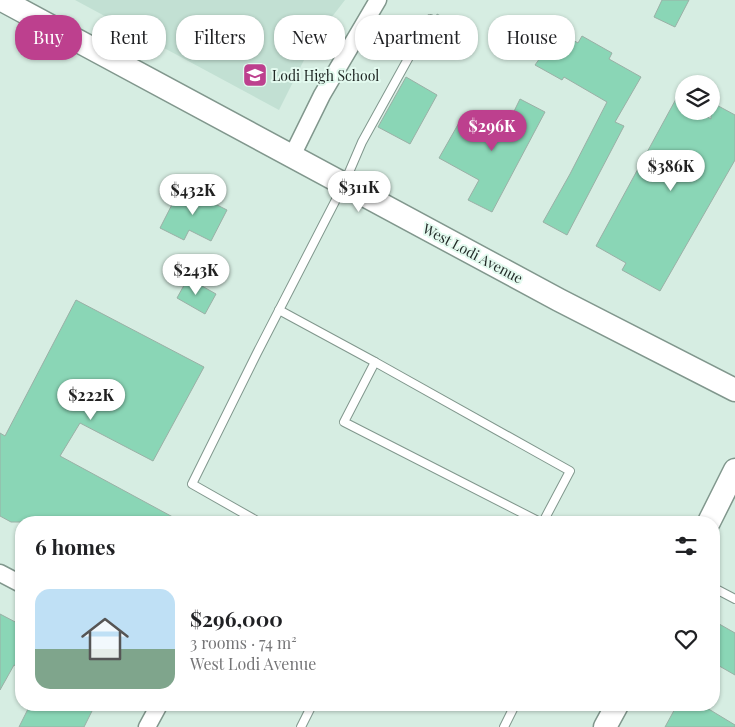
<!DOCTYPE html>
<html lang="en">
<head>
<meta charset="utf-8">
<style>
  :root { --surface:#fff; --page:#f2f2f2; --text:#202124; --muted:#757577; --accent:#bd408e }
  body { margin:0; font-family:"Playfair Display",serif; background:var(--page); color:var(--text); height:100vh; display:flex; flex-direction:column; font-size:19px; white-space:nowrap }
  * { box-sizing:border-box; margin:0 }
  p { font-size:16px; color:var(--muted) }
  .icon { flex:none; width:28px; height:28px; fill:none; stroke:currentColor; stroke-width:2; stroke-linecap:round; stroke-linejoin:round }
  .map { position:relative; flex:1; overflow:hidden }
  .details { position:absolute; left:15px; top:516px; width:705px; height:195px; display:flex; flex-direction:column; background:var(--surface); border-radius:20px; box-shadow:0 1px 4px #0004 }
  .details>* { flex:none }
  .banner { position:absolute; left:15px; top:15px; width:705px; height:45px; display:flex; gap:10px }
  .buttons { position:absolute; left:675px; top:75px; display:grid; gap:10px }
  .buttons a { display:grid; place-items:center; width:45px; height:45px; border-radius:50%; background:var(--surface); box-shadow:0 1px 4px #0004; font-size:25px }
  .price { position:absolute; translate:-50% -42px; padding:0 11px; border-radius:18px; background:#fff; color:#222; font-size:16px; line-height:32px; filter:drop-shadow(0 1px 2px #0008) }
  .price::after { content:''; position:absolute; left:50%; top:30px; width:15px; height:11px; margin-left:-8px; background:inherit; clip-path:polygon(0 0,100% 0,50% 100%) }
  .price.active { background:var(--accent); color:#fff }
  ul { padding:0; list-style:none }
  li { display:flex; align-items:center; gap:15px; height:125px; padding:0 20px }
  li span { display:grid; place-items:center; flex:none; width:140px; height:100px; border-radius:15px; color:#555 }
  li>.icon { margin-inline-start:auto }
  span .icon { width:60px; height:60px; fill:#fffc; stroke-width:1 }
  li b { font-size:21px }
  h2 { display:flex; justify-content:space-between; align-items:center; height:60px; padding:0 20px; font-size:21px }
  .chip { padding:0 18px; border-radius:20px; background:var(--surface); box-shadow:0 1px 4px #0004; font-size:18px; line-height:45px }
  .chip.active { background:var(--accent); color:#fff }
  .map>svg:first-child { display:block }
  .built { fill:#c2e0d3 }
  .building { fill:#8ad6b6; stroke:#9ab0a6 }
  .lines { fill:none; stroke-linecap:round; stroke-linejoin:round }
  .service-casing { stroke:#81978d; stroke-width:10 }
  .minor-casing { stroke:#81978d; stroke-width:19 }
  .secondary-casing { stroke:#81978d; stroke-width:25 }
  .service { stroke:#fff; stroke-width:8 }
  .minor { stroke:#fff; stroke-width:16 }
  .secondary { stroke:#fff; stroke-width:22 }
  .labels { text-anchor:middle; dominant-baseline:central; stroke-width:4; stroke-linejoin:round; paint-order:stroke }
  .poi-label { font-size:14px; fill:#212926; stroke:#e3faef; text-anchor:start }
  .street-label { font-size:14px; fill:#212926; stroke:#e3faef }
</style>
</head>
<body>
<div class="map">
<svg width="735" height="727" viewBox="0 0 735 727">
  <rect width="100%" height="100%" fill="#d6ede2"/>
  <path class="built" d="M75 0H345L314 40 279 110Z"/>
  <g class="building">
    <path d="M662 0H689L675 27 654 17Z"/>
    <path d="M437 14 471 33 456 58 424 41 435 22Z"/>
    <path d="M511 20 551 39 556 30 578 43 582 36 612 53 609 59 641 77 615 122 624 126 567 235 543 222 570 174 607 102 564 77 562 80 535 65 540 58 502 39Z"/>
    <path d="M406 77 437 95 410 144 378 127Z"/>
    <path d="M520 99 545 112 492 212 468 200 479 180 439 158 464 114 502 136Z"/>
    <path d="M676 99 684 104V111H697L711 119V102L735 115V160L660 291 622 270 626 263 596 246Z"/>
    <path d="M181 187 227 210 211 241 189 230 184 240 160 228Z"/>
    <path d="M188 278 216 294 205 314 177 298Z"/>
    <path d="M76 300 204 367 153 461 80 423 60 456 182 522H11L0 516V433L5 436Z"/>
    <path d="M0 614 21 625V669L14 665 0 690Z"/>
    <path d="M714 621 735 633V675L714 663Z"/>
    <path d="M30 705H95L84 727H19Z"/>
    <path d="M677 705H702L735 725V727H665Z"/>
  </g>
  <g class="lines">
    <defs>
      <g id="service">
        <path d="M279 310 375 362 344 422 540 522"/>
        <path d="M375 362 570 471 543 522"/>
        <path d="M259 522 192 484 257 353 344 184 362 142 430 19"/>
        <path d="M714 588 735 599"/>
        <path d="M301 727 312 705"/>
        <path d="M504 727 515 705"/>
      </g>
      <g id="minor">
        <path d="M292 156 322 95 378 0"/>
        <path d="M0 573 21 584"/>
        <path d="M147 727 159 705"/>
      </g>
      <g id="secondary">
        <path d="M2 0 559 300 735 390"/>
        <path d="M709 522 735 470"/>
        <path d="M605 727 617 705"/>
      </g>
    </defs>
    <use href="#service" class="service-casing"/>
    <use href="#minor" class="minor-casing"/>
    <use href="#secondary" class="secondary-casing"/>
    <use href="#service" class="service"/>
    <use href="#minor" class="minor"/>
    <use href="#secondary" class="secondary"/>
  </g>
  <defs>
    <symbol id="school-square" viewBox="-11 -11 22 22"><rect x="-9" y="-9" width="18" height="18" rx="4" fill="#bd408e" stroke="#e3faef"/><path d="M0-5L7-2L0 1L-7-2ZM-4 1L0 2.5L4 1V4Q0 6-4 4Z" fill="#fff"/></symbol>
  </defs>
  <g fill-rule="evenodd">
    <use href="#school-square" x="241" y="61" width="28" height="28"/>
  </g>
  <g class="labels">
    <g class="poi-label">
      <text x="272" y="75">Lodi High School</text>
    </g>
    <g class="street-label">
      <text transform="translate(473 253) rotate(28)">West Lodi Avenue</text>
    </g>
  </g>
</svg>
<div class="buttons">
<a><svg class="icon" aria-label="layers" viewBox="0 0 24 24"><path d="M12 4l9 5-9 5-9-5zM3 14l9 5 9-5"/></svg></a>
</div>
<b class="price active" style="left:492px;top:152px">$296K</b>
<b class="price" style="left:671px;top:192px">$386K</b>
<b class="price" style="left:359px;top:213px">$311K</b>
<b class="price" style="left:193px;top:216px">$432K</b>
<b class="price" style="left:196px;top:296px">$243K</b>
<b class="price" style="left:91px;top:421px">$222K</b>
<div class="banner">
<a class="chip active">Buy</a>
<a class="chip">Rent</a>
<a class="chip">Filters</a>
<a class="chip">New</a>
<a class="chip">Apartment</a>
<a class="chip">House</a>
</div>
<section class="details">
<h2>6 homes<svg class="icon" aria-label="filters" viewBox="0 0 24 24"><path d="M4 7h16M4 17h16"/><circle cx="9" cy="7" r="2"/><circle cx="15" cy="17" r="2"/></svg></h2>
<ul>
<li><span style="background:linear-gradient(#bfe0f5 60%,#7fa58c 0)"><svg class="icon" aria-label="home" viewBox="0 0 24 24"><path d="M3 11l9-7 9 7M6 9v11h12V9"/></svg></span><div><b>$296,000</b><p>3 rooms · 74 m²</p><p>West Lodi Avenue</p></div><svg class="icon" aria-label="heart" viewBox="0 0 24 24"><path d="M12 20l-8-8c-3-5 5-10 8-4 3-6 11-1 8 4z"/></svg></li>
</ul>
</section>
</div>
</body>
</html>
